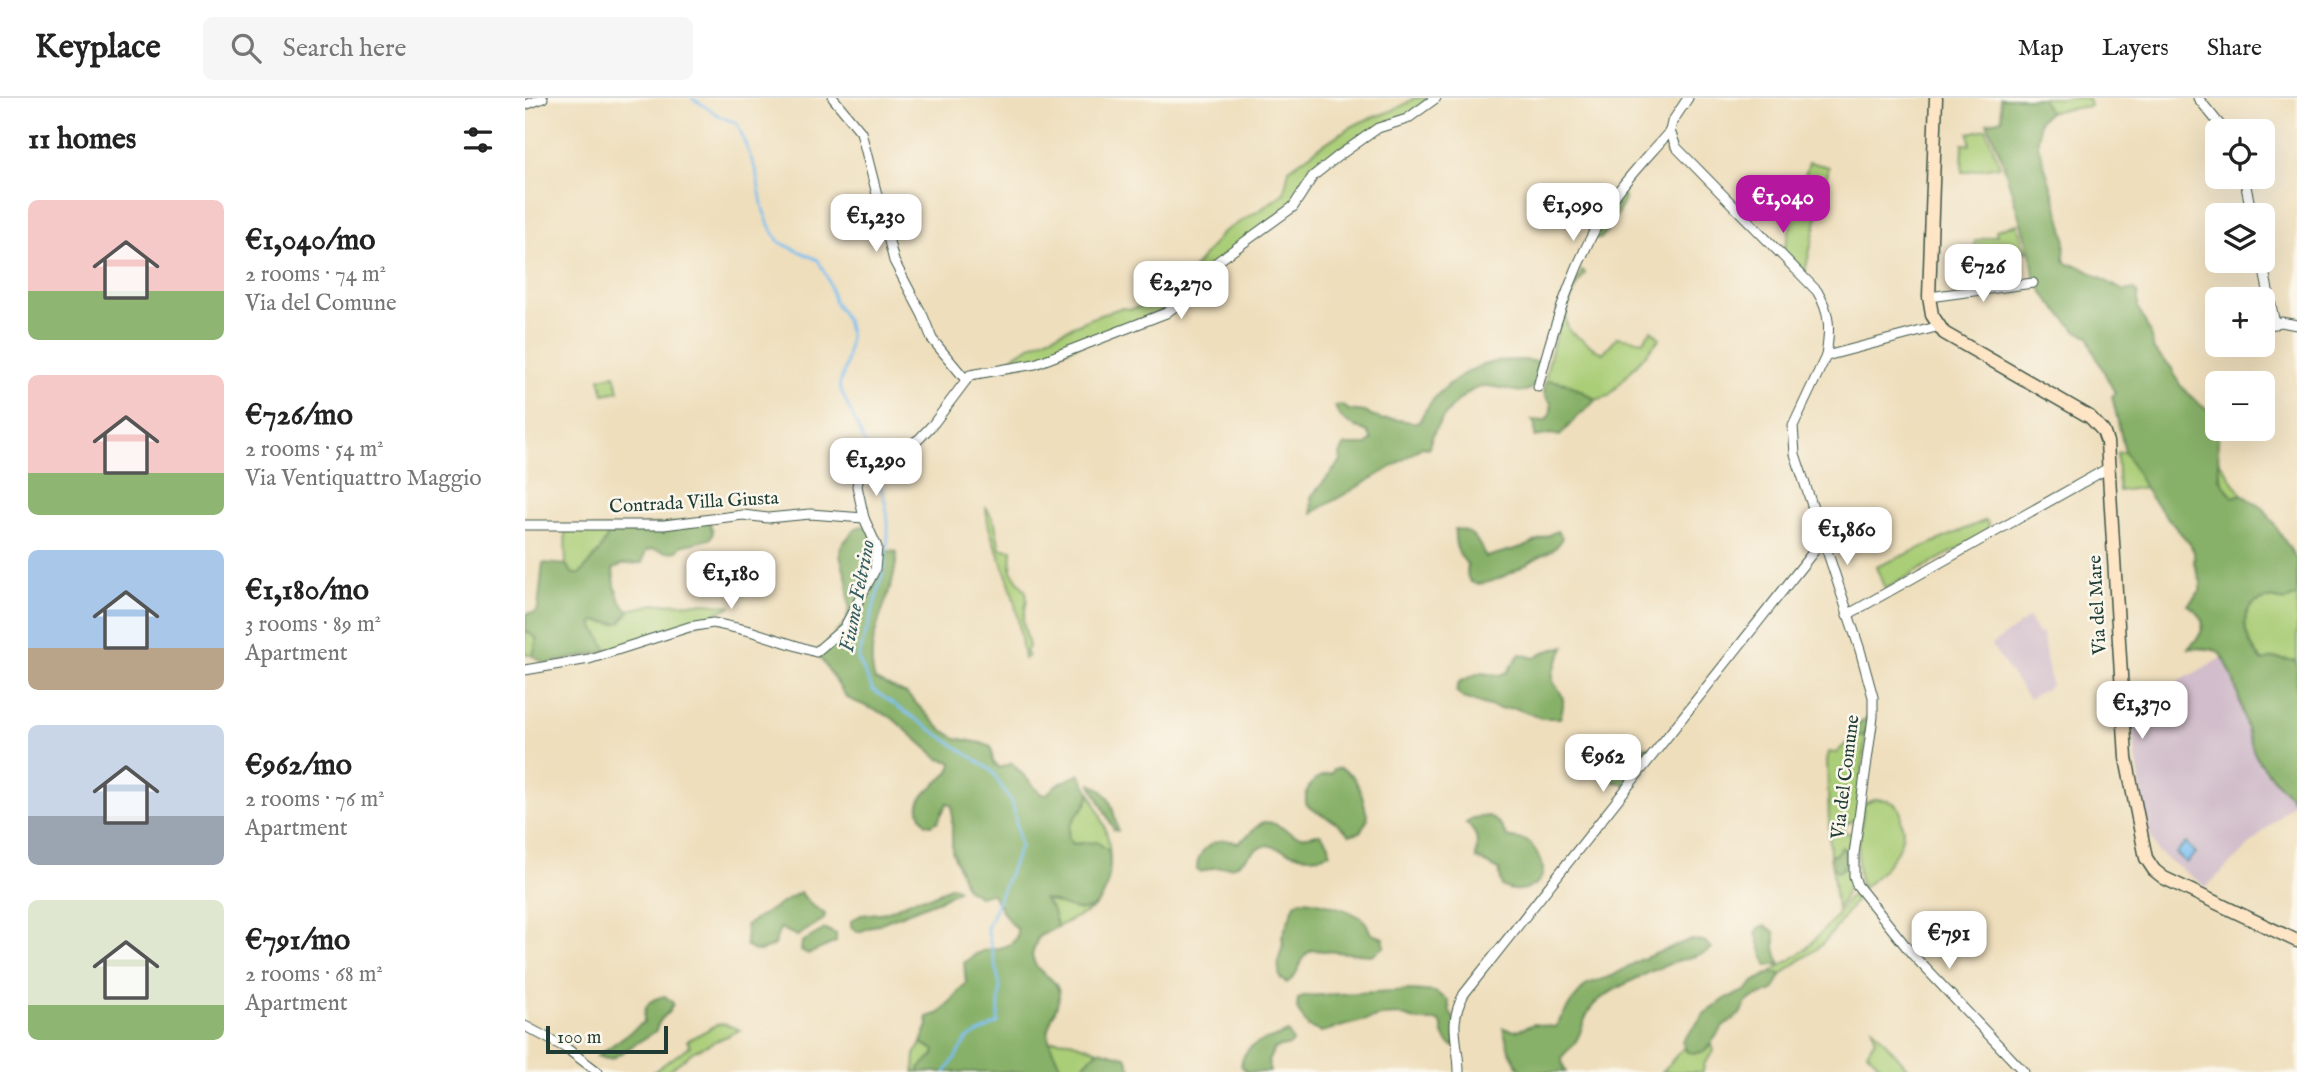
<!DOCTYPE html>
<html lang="en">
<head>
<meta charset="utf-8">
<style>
  :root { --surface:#fff; --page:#f6f6f6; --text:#222; --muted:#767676; --line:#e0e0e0; --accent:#b5179e }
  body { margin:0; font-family:"IM FELL English",serif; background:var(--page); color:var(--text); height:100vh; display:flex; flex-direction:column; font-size:26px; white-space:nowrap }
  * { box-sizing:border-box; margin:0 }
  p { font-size:23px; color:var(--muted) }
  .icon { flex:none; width:38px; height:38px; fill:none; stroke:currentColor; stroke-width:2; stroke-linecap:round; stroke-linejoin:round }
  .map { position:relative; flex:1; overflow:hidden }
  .details { display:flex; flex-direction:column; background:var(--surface); width:525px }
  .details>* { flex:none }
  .controls { position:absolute; left:1680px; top:21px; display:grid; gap:14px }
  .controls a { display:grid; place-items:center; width:70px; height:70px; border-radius:10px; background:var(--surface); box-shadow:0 7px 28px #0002; font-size:35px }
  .scale { position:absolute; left:21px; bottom:18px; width:122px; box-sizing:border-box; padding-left:7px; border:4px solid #1f3d34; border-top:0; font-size:19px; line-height:24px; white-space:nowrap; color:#1f3d34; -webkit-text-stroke:5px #fbf7ec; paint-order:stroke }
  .price { position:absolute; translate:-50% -60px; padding:0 16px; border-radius:14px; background:#fff; color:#222; font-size:23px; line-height:46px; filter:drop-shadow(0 2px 4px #0008) }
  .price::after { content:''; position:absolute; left:50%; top:42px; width:21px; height:16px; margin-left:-10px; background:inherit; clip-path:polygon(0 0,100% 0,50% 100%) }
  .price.current { background:var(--accent); color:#fff }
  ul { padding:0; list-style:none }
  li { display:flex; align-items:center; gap:21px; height:175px; padding:0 28px }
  li span { display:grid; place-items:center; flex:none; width:196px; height:140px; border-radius:10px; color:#555 }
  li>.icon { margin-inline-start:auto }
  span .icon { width:84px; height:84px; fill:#fffc; stroke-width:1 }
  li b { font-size:30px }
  h2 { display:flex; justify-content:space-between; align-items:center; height:84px; padding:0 28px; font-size:30px }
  header { display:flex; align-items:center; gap:42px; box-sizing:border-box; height:98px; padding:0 35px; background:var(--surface); border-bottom:2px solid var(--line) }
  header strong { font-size:33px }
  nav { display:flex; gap:38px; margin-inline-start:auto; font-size:24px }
  .search { width:490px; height:63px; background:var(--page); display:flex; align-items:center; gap:18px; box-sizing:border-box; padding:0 24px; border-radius:10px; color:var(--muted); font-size:26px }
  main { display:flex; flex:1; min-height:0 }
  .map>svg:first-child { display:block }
  .industrial { fill:#d1bdcb }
  .green { fill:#aacd77; stroke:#648556; stroke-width:2 }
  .forest { fill:#87b068; stroke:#53764e; stroke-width:2 }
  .water { fill:#7abff1; stroke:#4c7e92; stroke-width:2 }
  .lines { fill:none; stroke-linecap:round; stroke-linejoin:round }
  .stream { stroke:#7abff1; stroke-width:2.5 }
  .street-casing { stroke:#3e5548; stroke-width:11 }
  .secondary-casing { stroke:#3e5548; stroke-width:15 }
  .street { stroke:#fff; stroke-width:9 }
  .secondary { stroke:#fde5c5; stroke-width:12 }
  .labels { text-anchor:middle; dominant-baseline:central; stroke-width:5; stroke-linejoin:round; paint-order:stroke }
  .street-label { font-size:19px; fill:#1f3d34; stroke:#fbf7ec }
  .water-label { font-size:21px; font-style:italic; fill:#365e63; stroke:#fbf7ec }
</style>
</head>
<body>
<header>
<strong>Keyplace</strong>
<div class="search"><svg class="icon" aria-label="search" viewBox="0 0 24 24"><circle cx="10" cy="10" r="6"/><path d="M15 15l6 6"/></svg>Search here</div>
<nav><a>Map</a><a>Layers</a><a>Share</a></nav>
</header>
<main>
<section class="details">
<h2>11 homes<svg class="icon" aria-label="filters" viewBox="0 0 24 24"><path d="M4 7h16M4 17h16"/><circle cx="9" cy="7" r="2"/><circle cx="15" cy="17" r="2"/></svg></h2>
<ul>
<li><span style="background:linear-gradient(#f6c9c9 65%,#8fb573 0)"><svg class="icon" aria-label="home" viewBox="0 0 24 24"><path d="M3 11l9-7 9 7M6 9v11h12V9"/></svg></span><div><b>€1,040/mo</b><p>2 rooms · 74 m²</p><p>Via del Comune</p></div></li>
<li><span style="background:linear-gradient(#f6c9c9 70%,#8fb573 0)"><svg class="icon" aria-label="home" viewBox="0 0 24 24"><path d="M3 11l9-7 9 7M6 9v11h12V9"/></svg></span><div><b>€726/mo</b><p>2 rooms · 54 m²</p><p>Via Ventiquattro Maggio</p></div></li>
<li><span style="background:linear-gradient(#a9c7e8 70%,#b9a48a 0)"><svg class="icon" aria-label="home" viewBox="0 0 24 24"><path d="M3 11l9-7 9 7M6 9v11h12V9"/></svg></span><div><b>€1,180/mo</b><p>3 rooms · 89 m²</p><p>Apartment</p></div></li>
<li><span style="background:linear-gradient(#c9d6e8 65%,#9aa5b1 0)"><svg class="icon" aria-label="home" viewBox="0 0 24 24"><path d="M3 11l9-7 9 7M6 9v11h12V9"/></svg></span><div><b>€962/mo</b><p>2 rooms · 76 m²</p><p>Apartment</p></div></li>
<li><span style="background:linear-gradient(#dfe7d0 75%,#8fb573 0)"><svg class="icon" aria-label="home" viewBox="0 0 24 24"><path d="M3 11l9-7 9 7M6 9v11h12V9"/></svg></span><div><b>€791/mo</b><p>2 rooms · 68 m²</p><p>Apartment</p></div></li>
</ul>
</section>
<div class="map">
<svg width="1772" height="974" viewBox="0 0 1772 974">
  <rect width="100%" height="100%" fill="#fbf7ec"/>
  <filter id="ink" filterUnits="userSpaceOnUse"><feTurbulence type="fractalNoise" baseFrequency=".0143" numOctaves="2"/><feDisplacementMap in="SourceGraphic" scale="14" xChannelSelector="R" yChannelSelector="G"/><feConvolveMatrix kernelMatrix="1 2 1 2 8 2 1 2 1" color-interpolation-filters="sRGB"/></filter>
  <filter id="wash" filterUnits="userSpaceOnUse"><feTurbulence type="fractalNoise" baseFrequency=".00686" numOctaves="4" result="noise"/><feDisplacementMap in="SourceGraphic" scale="28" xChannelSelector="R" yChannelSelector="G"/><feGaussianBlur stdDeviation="1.57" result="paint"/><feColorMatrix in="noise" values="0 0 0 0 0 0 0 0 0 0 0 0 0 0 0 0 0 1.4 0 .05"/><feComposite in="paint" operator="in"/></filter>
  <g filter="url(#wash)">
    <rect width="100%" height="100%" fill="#eedebc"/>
    <g class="industrial">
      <path d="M1504 520 1513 536 1517 535 1526 588 1504 601 1466 547Z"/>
      <path d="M1698 559 1708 582 1732 660 1770 703 1681 789 1633 754 1622 730 1604 611Z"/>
    </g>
    <g class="green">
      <path d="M889 0H905L883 17 831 40 805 57 783 80 770 102 675 184 669 186 659 176 665 175 698 134 735 112 759 95 764 71C787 55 809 37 834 25 855 15 868 16 889 0Z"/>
      <path d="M1516 0H1563L1565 8 1524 14Z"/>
      <path d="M1461 31 1475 68 1437 74 1438 46 1445 47 1444 35Z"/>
      <path d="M1284 64 1304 69 1280 174 1258 154Z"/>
      <path d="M1492 126 1501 154 1449 165 1450 143 1472 137 1471 132Z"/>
      <path d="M1057 172 1060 175C1051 190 1033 216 1045 233 1049 238 1055 240 1059 243 1066 247 1070 253 1078 255L1092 239 1118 243 1126 232 1135 240 1084 298 1071 302 1067 299C1054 292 1035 277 1020 286 1025 246 1041 209 1057 172Z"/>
      <path d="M656 182 667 193 650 208 514 263 457 273 475 266 507 247 564 221 595 210 607 211 621 207Z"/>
      <path d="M90 277 94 293 79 296 75 280Z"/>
      <path d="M1600 354 1621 389 1594 393 1592 355Z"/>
      <path d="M1694 363 1717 396 1708 400C1698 387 1694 379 1694 363Z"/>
      <path d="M461 409 470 425 475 451 487 452 486 473 501 494 502 502 498 523 504 549 500 555 503 558 499 561C495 534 492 508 483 481 475 457 462 435 461 409Z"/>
      <path d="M1461 422 1466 432 1360 491 1351 469Z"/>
      <path d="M40 430H87L74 454 55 476H48L41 467Z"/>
      <path d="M1772 497V563L1750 560 1738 563C1721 547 1707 509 1741 501 1754 498 1757 508 1772 497Z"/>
      <path d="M182 505 207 508 187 516 184 522 83 553 67 526 70 523 90 526 99 521 104 512 130 506Z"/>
      <path d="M0 532 12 541 8 558 0 555Z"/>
      <path d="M1341 636 1332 721 1317 728 1319 734 1330 736C1328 768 1329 784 1312 812L1307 768 1309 771 1319 770 1320 752 1315 750 1310 757 1305 758 1302 662 1304 654 1311 655 1324 643Z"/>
      <path d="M565 694C578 724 586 736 585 770L584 756 555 745 548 746 543 740C544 714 564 713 565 694Z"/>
      <path d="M1351 701C1366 702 1378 706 1376 722 1376 726 1378 729 1378 733 1377 755 1353 778 1337 791 1328 763 1336 734 1339 706Z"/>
      <path d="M1335 796C1322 814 1308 838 1290 852 1278 861 1265 867 1255 879L1254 875H1245L1280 852 1309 821 1324 799Z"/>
      <path d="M518 801C535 805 556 818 572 805L566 812 532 829 531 822Z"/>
      <path d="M193 926H200L215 932 169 953 142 974H128L165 948 162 943Z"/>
      <path d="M1348 930 1386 974H1361L1342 954 1350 941Z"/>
      <path d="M529 942 545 943 574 952 559 966 555 974 537 972 525 947V944Z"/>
      <path d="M396 945 410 952 409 957 394 970V974H389L390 957Z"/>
      <path d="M1187 946 1189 953 1179 966 1178 974H1137L1159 949 1162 954 1180 953Z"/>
    </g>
    <g class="forest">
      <path d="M1475 0H1516L1524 14 1514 23 1513 47 1534 114 1540 139 1539 161 1542 166 1554 168 1599 193 1609 191 1613 196V210L1624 232 1629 252 1646 269 1655 287 1673 305 1692 319 1694 380 1708 399 1717 396 1740 412 1772 462V497C1757 508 1754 498 1741 501 1707 508 1721 547 1738 563L1750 560 1772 563V705C1762 696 1735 667 1730 656 1719 632 1712 572 1694 555 1688 549 1672 551 1663 550 1680 536 1685 520 1663 507L1675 493 1676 484 1669 465V454L1665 446 1625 399 1600 354 1587 298 1590 295 1567 251 1564 238 1551 233 1523 202 1509 179 1507 162 1477 61 1462 25 1477 21Z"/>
      <path d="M1095 96 1100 98C1100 105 1081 136 1075 141L1068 140Z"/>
      <path d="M997 262 1016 264C1014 273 1014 288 1003 292 991 297 973 287 960 288 937 291 907 328 904 350L897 349 872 366 787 415 786 399 816 363 815 356 820 347H842L847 342 843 334C827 327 816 326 810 308L817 307 824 312 840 314 857 322C870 318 881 326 894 324 906 296 939 270 969 264 978 262 988 262 997 262Z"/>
      <path d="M1025 282 1045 287 1071 302 1048 323 1035 338 1026 336 1010 339V327L1007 322 1019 323C1026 318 1027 313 1026 305 1019 299 1018 294 1020 286Z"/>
      <path d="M184 422 188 435 185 441 156 448 152 453 143 454 127 451 121 453 117 465 98 466 88 471C89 485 92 505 104 512L95 525 70 523 67 526 83 553 21 566 8 558 12 541 0 532V518L4 515H11L13 510 18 465 41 467 48 476H55L74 454 87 430Z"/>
      <path d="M337 428C350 431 354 444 362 453L372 454C371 498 336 538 350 582L382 596 415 630 431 640 456 645 466 649C469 659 464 664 475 670L487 665 516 696 521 697 530 688 554 676 565 694C564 713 544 714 543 740L548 746 572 744 583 752C588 770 583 812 557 812 544 812 532 803 519 801L528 813 532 829 513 839 507 857C511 878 528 876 533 891 538 903 524 921 523 933 523 949 533 960 538 974H394V970L409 957 410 952 396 945 403 927 402 919 415 915 441 885 439 865C445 860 451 855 458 853 472 849 494 851 492 831 478 820 476 807 466 795L454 798 441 790 427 752V708L422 705 413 723 406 727 401 726C375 694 427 686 427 664L414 661 366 619 322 600 294 558 293 554 322 523 324 508 322 482 315 457 316 448 331 430Z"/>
      <path d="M930 431C949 431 954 446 961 459L1001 448 1032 433 1037 439C1035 443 1035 446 1031 449 1026 454 1018 456 1012 460 1000 467 934 510 943 467 932 455 929 447 930 431Z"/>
      <path d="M1040 548 1028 573V585C1040 596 1040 605 1035 620H1016L990 610 975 611 938 600 931 593 934 584 954 575 976 577 982 574 995 556 1010 560 1019 554Z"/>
      <path d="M1346 617 1341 636 1324 643 1329 629Z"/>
      <path d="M1121 648 1130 650 1100 688 1095 685 1077 681 1083 672 1107 666 1111 654Z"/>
      <path d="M815 670C837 679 837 702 843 721L835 734 825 737 811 724 785 710 781 705C779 689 791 677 806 676L809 671Z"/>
      <path d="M566 686C587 694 588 713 593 733L589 732Z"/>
      <path d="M964 718 975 726 982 739C989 742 997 739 1003 744 1008 747 1010 752 1013 757 1015 762 1018 767 1018 773 1016 791 990 797 977 788L974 772 951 760C952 743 955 738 941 725L948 720Z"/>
      <path d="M739 724C757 724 762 738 777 738 783 739 788 736 795 736L804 746 805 755 796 758 781 759 743 747 733 750 710 768 688 770 676 774 672 772C671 751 693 736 712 745 724 740 728 729 739 724Z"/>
      <path d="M1317 749 1320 752 1321 764 1317 772 1312 774 1307 768 1305 758 1310 757Z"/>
      <path d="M427 788 434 791 419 800 334 834 326 829V823L336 817 362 814 392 800 405 799Z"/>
      <path d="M275 794 285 806 300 816 299 821 272 838 255 830 249 847C238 853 230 857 221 847V827Z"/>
      <path d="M776 802C790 802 832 812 841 825 843 828 844 832 846 836L859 840V849L846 857 788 852C772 858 777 876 762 885L755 880C754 874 753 867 754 862 755 853 760 848 757 839L770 806Z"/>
      <path d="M1240 828C1252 833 1250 836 1250 848 1250 854 1253 860 1255 866L1243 868C1238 861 1234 844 1231 835L1235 829Z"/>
      <path d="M300 831 311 836V844L284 856 276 853 277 844Z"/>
      <path d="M1164 842 1179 843 1187 850C1179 858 1159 860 1147 865 1128 872 1078 894 1067 909 1058 919 1058 932 1051 943 1042 958 1031 953 1041 974H996L984 952 978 930 991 933 1009 926 1030 929 1047 903 1062 886 1087 878 1115 862Z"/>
      <path d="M1245 875H1254L1255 879 1248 893 1227 900 1221 905 1215 916 1198 929 1180 953 1172 955 1162 954 1157 944 1180 915 1202 900 1220 893 1230 883Z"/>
      <path d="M887 892 910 894 923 902 925 914 931 924 930 949C921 946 916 935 917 927L914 923H894L874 917 856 918 796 934 783 929 772 911 773 901 778 898Z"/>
      <path d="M140 898 148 905C145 919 134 917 131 933L88 960 82 961 72 958 119 924C118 908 124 901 140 898Z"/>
      <path d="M763 934 768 944 765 947 750 950 743 963 745 974H722L716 968C719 942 743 944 763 934Z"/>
      <path d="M574 952 601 959 607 974H555L559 966Z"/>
    </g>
    <path class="water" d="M1661 745 1671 755 1661 765 1651 755Z"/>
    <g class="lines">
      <path class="stream" d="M167 0 196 19 212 25 231 73 238 111 244 127 254 144 293 162 303 181 309 203 321 222 325 239 321 267 314 288C331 328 360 380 363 424 365 466 345 520 333 561L348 592 467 673 488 707 495 749 462 830 475 888 473 925 442 941 421 974"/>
    </g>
  </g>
  <g filter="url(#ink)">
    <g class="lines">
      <defs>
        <g id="street">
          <path d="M308 0 336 34 369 163 398 218 407 241 441 282"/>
          <path d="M1163 0 1147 24 1145 33 1151 49 1292 193C1306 216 1305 232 1301 258"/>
          <path d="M1673 0 1700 33"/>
          <path d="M0 7 18 0"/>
          <path d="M1719 79 1727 117"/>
          <path d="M1737 163 1750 226"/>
          <path d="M1404 199 1508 185"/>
          <path d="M1415 228 1301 258 1268 328 1270 356 1335 552 1348 599V619L1329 756V778L1332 787 1387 856 1499 974"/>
          <path d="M1738 229 1756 224 1772 227"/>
          <path d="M1013 289C1030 222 1053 152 1092 95 1108 73 1128 53 1145 33"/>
          <path d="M0 427H139L218 417 243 420 285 416 339 420"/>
          <path d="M1322 517 1585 369"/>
          <path d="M0 572 64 561 164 529 188 525 225 533 291 554 319 530 350 472 352 449 339 420 332 388 334 379 394 341 409 325 445 277 510 266 641 215 675 190 692 164 768 109 788 78 812 59 853 30 882 21 911 0"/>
          <path d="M0 928 41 950 73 974"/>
          <path d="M934 974C934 943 922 927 939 896L1289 453 1296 440"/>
        </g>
        <path id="secondary" d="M1411 0 1404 199 1407 217 1419 235 1565 319 1578 333 1582 344 1601 660 1621 760 1629 772 1639 780 1772 843"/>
      </defs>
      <use href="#street" class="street-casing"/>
      <use href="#secondary" class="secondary-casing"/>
      <use href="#street" class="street"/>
      <use href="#secondary" class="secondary"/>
    </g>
  </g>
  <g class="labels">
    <g class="street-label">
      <text transform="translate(169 405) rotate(-3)">Contrada Villa Giusta</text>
      <text transform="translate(1573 507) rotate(-93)">Via del Mare</text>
      <text transform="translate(1321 679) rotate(-83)">Via del Comune</text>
    </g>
    <g class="water-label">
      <text transform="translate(333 498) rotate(-79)">Fiume Feltrino</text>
    </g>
  </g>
</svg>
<div class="controls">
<a><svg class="icon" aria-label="locate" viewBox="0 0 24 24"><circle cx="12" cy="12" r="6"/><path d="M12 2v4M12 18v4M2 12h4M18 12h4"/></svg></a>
<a><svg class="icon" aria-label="layers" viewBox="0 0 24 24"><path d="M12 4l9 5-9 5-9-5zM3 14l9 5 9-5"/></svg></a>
<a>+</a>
<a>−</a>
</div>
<div class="scale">100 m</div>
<b class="price current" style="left:1258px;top:137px">€1,040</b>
<b class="price" style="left:1048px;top:145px">€1,090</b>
<b class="price" style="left:351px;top:156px">€1,230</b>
<b class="price" style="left:1458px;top:206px">€726</b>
<b class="price" style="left:656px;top:223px">€2,270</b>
<b class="price" style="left:351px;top:400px">€1,290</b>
<b class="price" style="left:1322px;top:469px">€1,860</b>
<b class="price" style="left:206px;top:513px">€1,180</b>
<b class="price" style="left:1617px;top:643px">€1,370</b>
<b class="price" style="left:1078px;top:696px">€962</b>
<b class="price" style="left:1424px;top:873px">€791</b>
</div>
</main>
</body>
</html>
